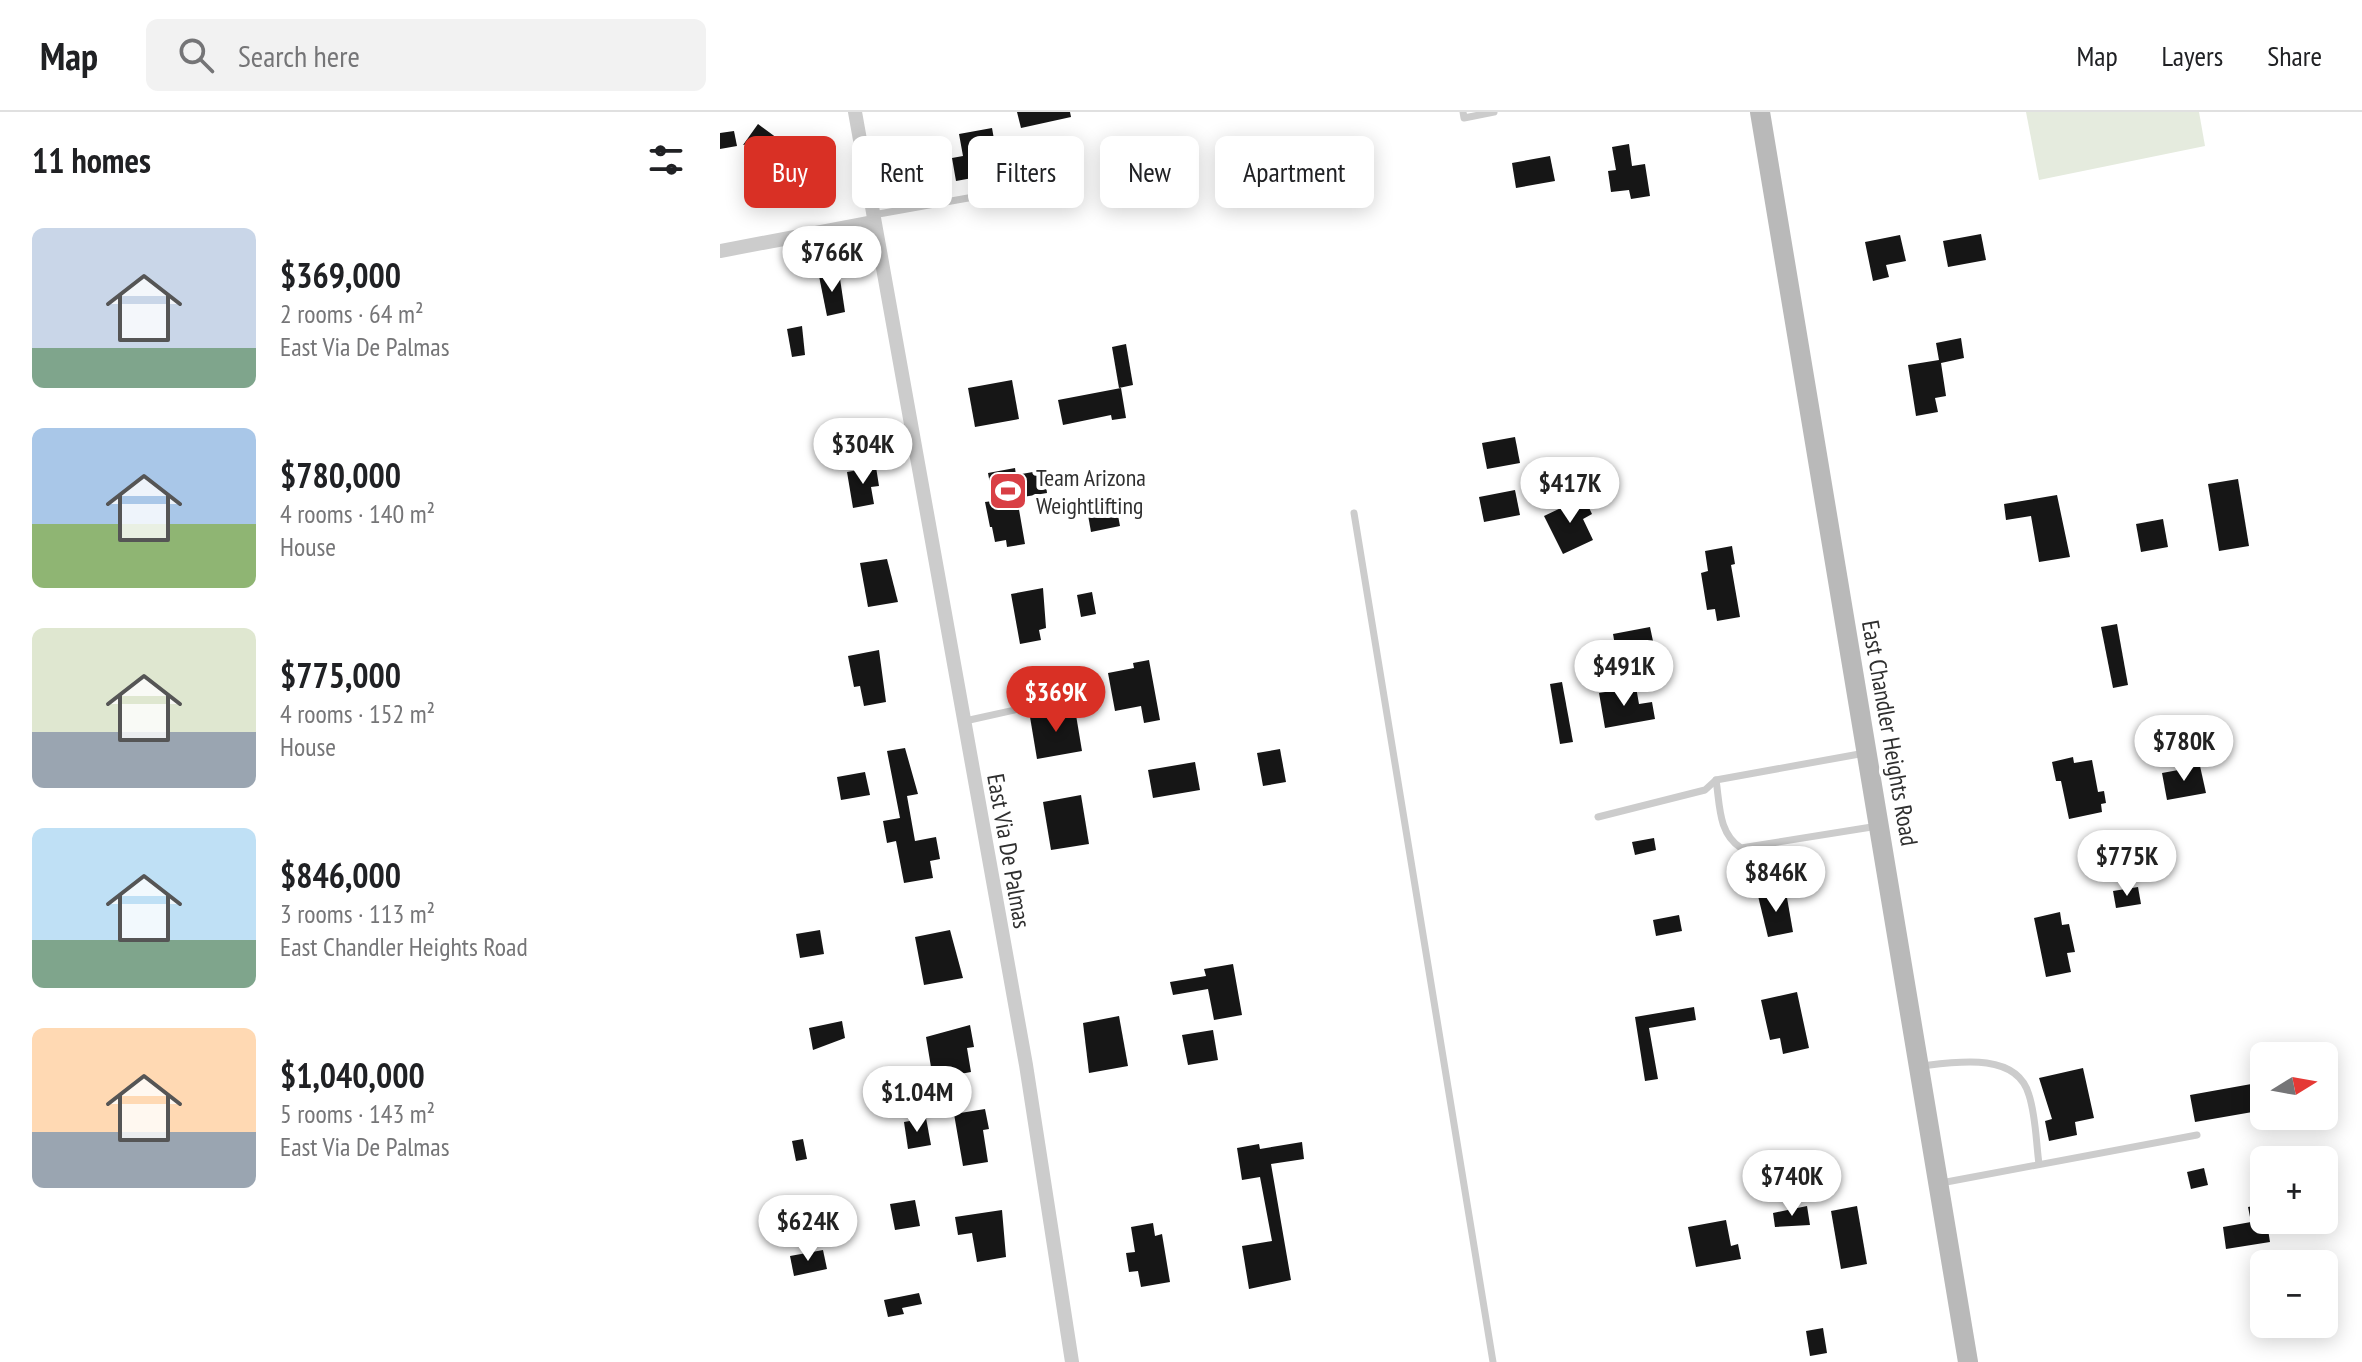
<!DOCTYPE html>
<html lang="en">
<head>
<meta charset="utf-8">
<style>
  :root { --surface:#fff; --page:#f2f2f2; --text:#202124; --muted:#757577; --line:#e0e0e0; --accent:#d93025 }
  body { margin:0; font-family:"PT Sans Narrow",sans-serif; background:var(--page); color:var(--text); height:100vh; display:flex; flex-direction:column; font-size:30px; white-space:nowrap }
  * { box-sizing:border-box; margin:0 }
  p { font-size:26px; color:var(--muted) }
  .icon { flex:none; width:44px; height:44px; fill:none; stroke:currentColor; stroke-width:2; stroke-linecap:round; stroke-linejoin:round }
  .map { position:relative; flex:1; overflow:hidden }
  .panel { display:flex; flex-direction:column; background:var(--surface); width:720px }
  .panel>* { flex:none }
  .hud { position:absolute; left:24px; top:24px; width:760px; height:72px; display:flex; gap:16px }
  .needle { width:52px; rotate:79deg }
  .tools { position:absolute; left:1530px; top:930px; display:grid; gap:16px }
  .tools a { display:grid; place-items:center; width:88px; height:88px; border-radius:12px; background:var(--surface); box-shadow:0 4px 20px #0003; font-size:40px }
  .price { position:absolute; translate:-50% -68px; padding:0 18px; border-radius:28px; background:#fff; color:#222; font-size:26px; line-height:52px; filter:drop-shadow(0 2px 4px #0008) }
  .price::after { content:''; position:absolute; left:50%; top:48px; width:24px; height:18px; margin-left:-12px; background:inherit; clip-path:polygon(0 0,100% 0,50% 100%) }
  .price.selected { background:var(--accent); color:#fff }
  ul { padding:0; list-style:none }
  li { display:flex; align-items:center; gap:24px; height:200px; padding:0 32px }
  li span { display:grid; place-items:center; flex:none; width:224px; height:160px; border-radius:12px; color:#555 }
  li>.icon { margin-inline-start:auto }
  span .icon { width:96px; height:96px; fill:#fffc; stroke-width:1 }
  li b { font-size:34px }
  h2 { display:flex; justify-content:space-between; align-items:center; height:96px; padding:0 32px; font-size:34px }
  .tag { padding:0 28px; border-radius:12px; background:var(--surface); box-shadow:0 4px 20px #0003; font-size:28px; line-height:72px }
  .tag.selected { background:var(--accent); color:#fff }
  header { display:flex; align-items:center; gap:48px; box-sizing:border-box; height:112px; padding:0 40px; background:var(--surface); border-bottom:2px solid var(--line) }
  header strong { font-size:38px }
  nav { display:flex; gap:44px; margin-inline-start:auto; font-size:28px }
  .search { width:560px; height:72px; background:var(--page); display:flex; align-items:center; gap:20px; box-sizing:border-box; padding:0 28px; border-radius:12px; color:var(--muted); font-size:30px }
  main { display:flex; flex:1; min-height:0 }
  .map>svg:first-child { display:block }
  .green { fill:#e5ebde }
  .building { fill:#161616 }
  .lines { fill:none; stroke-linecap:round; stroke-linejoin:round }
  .service { stroke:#ccc; stroke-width:7 }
  .minor { stroke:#ccc; stroke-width:14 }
  .secondary { stroke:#b9b9b9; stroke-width:20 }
  .labels { text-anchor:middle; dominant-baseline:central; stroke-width:8; stroke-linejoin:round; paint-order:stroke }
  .poi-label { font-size:24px; fill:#2f2f2f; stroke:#fff; text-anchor:start }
  .street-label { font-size:24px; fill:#2f2f2f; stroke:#fff }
</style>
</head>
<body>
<header>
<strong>Map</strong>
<div class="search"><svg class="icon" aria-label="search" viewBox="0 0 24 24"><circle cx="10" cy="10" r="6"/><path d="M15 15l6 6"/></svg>Search here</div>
<nav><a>Map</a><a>Layers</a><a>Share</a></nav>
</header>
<main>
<section class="panel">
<h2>11 homes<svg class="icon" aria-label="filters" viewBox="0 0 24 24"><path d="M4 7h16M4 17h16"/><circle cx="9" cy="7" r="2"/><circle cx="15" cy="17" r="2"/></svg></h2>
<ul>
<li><span style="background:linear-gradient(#c9d6e8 75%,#7fa58c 0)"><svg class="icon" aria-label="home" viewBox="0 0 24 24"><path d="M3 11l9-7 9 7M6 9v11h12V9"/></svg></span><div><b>$369,000</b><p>2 rooms · 64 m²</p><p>East Via De Palmas</p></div></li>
<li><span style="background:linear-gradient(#a9c7e8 60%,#8fb573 0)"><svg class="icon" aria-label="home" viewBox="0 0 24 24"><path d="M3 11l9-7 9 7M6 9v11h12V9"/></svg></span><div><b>$780,000</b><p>4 rooms · 140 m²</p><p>House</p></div></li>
<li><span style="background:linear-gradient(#dfe7d0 65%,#9aa5b1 0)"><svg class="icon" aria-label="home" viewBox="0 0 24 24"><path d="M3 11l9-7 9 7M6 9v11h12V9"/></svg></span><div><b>$775,000</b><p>4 rooms · 152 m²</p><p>House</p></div></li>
<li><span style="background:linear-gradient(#bfe0f5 70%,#7fa58c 0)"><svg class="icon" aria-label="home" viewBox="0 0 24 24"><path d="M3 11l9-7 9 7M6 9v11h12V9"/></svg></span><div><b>$846,000</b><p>3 rooms · 113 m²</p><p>East Chandler Heights Road</p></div></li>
<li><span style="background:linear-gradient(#ffd9b3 65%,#9aa5b1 0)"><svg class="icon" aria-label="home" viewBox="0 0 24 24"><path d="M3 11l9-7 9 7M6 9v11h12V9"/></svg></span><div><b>$1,040,000</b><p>5 rooms · 143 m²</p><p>East Via De Palmas</p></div></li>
</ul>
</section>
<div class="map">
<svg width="1642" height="1250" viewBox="0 0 1642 1250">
  <rect width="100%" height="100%" fill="#fff"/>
  <path class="green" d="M1306 0H1479L1485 34 1319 68Z"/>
  <g class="building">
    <path d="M297 0H350L351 5 301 16Z"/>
    <path d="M38 12 76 40 53 74 27 56 45 29 23 33Z"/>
    <path d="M272 16 280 61 236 69 232 46 243 44 239 22Z"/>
    <path d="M14 19 17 34 0 37V21Z"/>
    <path d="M909 32 912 54 925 52 930 84 911 87 909 78 891 80 888 59 896 58 892 35Z"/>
    <path d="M830 44 835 69 796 76 792 51Z"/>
    <path d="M1261 122 1266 148 1228 155 1223 129Z"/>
    <path d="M1180 123 1186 149 1166 153 1169 165 1153 169 1145 130Z"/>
    <path d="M119 160 125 200 107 204 99 164Z"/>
    <path d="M82 214 85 243 72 245 67 217Z"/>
    <path d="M1241 226 1244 246 1221 251 1226 284 1215 286 1218 300 1196 304 1188 253 1219 248 1216 231Z"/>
    <path d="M406 232 413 273 399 276 392 235Z"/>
    <path d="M292 268 299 307 255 315 248 276Z"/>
    <path d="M401 276 406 306 392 308 391 303 343 313 338 288Z"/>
    <path d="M795 325 800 351 767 357 762 331Z"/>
    <path d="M156 355 159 374 151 375 154 392 133 396 127 360Z"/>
    <path d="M295 356 296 363 324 358 327 381 297 386 305 432 287 435 286 428 275 430 272 415H270L265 390 273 389 268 361Z"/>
    <path d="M1518 367 1529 434 1499 439 1488 372Z"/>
    <path d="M795 378 800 403 764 410 759 385Z"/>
    <path d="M1337 383 1350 445 1319 450 1311 404 1286 408 1284 392Z"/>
    <path d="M864 385 872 402 863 407 873 428 843 442 824 404Z"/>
    <path d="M397 398 400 414 371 420 368 403Z"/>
    <path d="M1443 407 1448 435 1421 440 1416 412Z"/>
    <path d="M1012 434 1015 452 1011 453 1020 505 997 509 995 497 987 498 981 461 988 459 985 439Z"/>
    <path d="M167 447 178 490 148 495 140 451Z"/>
    <path d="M323 476 326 516 319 518 321 528 300 532 291 482Z"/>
    <path d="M372 480 376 502 361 505 357 483Z"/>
    <path d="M1397 512 1408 573 1393 576 1381 515Z"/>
    <path d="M930 515 936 543 898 550 893 522Z"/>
    <path d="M159 538 166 590 144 594 140 574 134 575 128 544Z"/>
    <path d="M429 548 440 608 424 611 421 594 395 599 388 561 414 556 413 551Z"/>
    <path d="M842 570 853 630 840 632 830 572Z"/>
    <path d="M916 575 919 592 932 590 935 607 885 616 879 581Z"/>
    <path d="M355 597 362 639 317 647 310 605Z"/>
    <path d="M185 636 198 682 187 684 195 729 216 725 220 747 210 749 213 766 184 771 176 729 167 731 163 709 180 706 167 639Z"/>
    <path d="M560 637 566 670 543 674 537 641Z"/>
    <path d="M1353 645 1354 651 1372 648 1378 680 1384 679 1386 691 1381 692 1382 700 1349 707 1341 669H1336L1332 650Z"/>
    <path d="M475 650 480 678 433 686 428 658Z"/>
    <path d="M1480 654 1486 681 1447 688 1442 661Z"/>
    <path d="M145 660 150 683 121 688 117 665Z"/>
    <path d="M361 683 369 732 331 738 323 690Z"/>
    <path d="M934 726 936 738 915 743 912 730Z"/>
    <path d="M1418 775 1421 792 1396 796 1393 779Z"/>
    <path d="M1066 780 1073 820 1048 825 1038 784Z"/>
    <path d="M1340 800 1342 813 1349 812 1355 840 1347 841 1351 860 1326 865 1314 806Z"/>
    <path d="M959 803 962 819 936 824 933 808Z"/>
    <path d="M100 818 104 842 80 846 76 822Z"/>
    <path d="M230 818 243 866 204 873 195 825Z"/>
    <path d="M513 852 522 903 494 908 488 877 453 883 450 870 486 864 484 857Z"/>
    <path d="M1077 880 1089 936 1063 942 1060 926 1050 928 1041 888Z"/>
    <path d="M974 895 976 908 929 916 938 967 925 969 915 905Z"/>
    <path d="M399 904 408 954 369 961 363 911Z"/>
    <path d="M122 909 125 926 93 938 89 916Z"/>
    <path d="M250 913 254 935 247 936 251 960 213 967 206 925Z"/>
    <path d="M493 918 498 948 468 953 462 923Z"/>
    <path d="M1544 946V998L1475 1010 1470 983 1537 971 1532 949Z"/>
    <path d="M1363 956 1374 1006 1355 1010 1357 1023 1329 1029 1325 1009 1332 1007 1319 966Z"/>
    <path d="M265 997 269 1017 263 1018 268 1050 243 1054 234 1002Z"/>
    <path d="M1538 1004H1572L1573 1009 1541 1016Z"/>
    <path d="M206 1006 211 1033 188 1037 184 1010Z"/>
    <path d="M83 1027 87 1047 76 1049 72 1029Z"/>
    <path d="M582 1030 584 1047 551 1052 571 1168 529 1177 522 1134 552 1129 540 1065 522 1068 517 1036 539 1032 540 1037Z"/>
    <path d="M1484 1056 1488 1073 1471 1077 1467 1060Z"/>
    <path d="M195 1088 200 1114 175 1118 170 1092Z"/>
    <path d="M1544 1092 1550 1130 1506 1137 1503 1115 1531 1110 1528 1095Z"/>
    <path d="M1087 1094 1090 1113 1055 1115 1053 1101Z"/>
    <path d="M1137 1094 1147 1152 1121 1157 1111 1099Z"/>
    <path d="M282 1098 286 1145 257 1150 252 1121 238 1123 235 1105Z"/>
    <path d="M1006 1108 1011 1134 1018 1132 1021 1147 976 1155 968 1115Z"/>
    <path d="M433 1111 435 1124 442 1122 450 1170 421 1175 418 1159 409 1160 406 1141 415 1140 411 1115Z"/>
    <path d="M103 1138 107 1157 74 1164 70 1144Z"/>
    <path d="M199 1181 202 1192 182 1196 184 1202 168 1205 164 1188Z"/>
    <path d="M1103 1216 1107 1241 1090 1244 1086 1219Z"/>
  </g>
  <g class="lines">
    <g class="service">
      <path d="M743 0 744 6 774 0"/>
      <path d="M153 103 276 81 293 71 301 52"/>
      <path d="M634 401 773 1250"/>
      <path d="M245 609 380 579"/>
      <path d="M996 668C1000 693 998 721 1021 736L1158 714"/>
      <path d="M878 705 985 678 996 668 1145 641"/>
      <path d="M1202 954C1234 950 1297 939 1309 983 1316 1005 1316 1030 1319 1052"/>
      <path d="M1221 1071 1477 1023"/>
    </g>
    <g class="minor">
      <path d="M135 0 306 953 352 1250"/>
      <path d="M0 139 154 110"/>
    </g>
    <path class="secondary" d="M1040 0 1248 1250"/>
  </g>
  <defs>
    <symbol id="stadium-square" viewBox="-11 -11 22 22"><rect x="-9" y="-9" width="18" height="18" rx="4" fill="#d93f45" stroke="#fff"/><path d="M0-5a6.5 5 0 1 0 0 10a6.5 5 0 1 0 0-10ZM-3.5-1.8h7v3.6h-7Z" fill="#fff"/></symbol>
  </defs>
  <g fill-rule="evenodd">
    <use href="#stadium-square" x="266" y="357" width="44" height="44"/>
  </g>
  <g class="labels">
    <g class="poi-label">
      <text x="316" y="365">Team Arizona<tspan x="316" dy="28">Weightlifting</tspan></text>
    </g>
    <g class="street-label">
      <text transform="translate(1170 621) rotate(80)">East Chandler Heights Road</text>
      <text transform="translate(289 739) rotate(80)">East Via De Palmas</text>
    </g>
  </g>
</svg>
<div class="tools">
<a><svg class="needle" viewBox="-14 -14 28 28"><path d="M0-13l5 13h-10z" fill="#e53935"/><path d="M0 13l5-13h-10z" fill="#757577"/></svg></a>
<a>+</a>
<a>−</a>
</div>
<b class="price" style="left:112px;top:182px">$766K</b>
<b class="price" style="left:143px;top:374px">$304K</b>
<b class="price" style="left:850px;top:413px">$417K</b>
<b class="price" style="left:904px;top:596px">$491K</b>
<b class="price selected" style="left:336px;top:622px">$369K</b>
<b class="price" style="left:1464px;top:671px">$780K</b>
<b class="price" style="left:1407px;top:786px">$775K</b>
<b class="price" style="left:1056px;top:802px">$846K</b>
<b class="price" style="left:197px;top:1022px">$1.04M</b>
<b class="price" style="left:1072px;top:1106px">$740K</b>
<b class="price" style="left:88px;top:1151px">$624K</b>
<div class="hud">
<a class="tag selected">Buy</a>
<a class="tag">Rent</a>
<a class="tag">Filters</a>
<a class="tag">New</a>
<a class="tag">Apartment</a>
</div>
</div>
</main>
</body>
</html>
